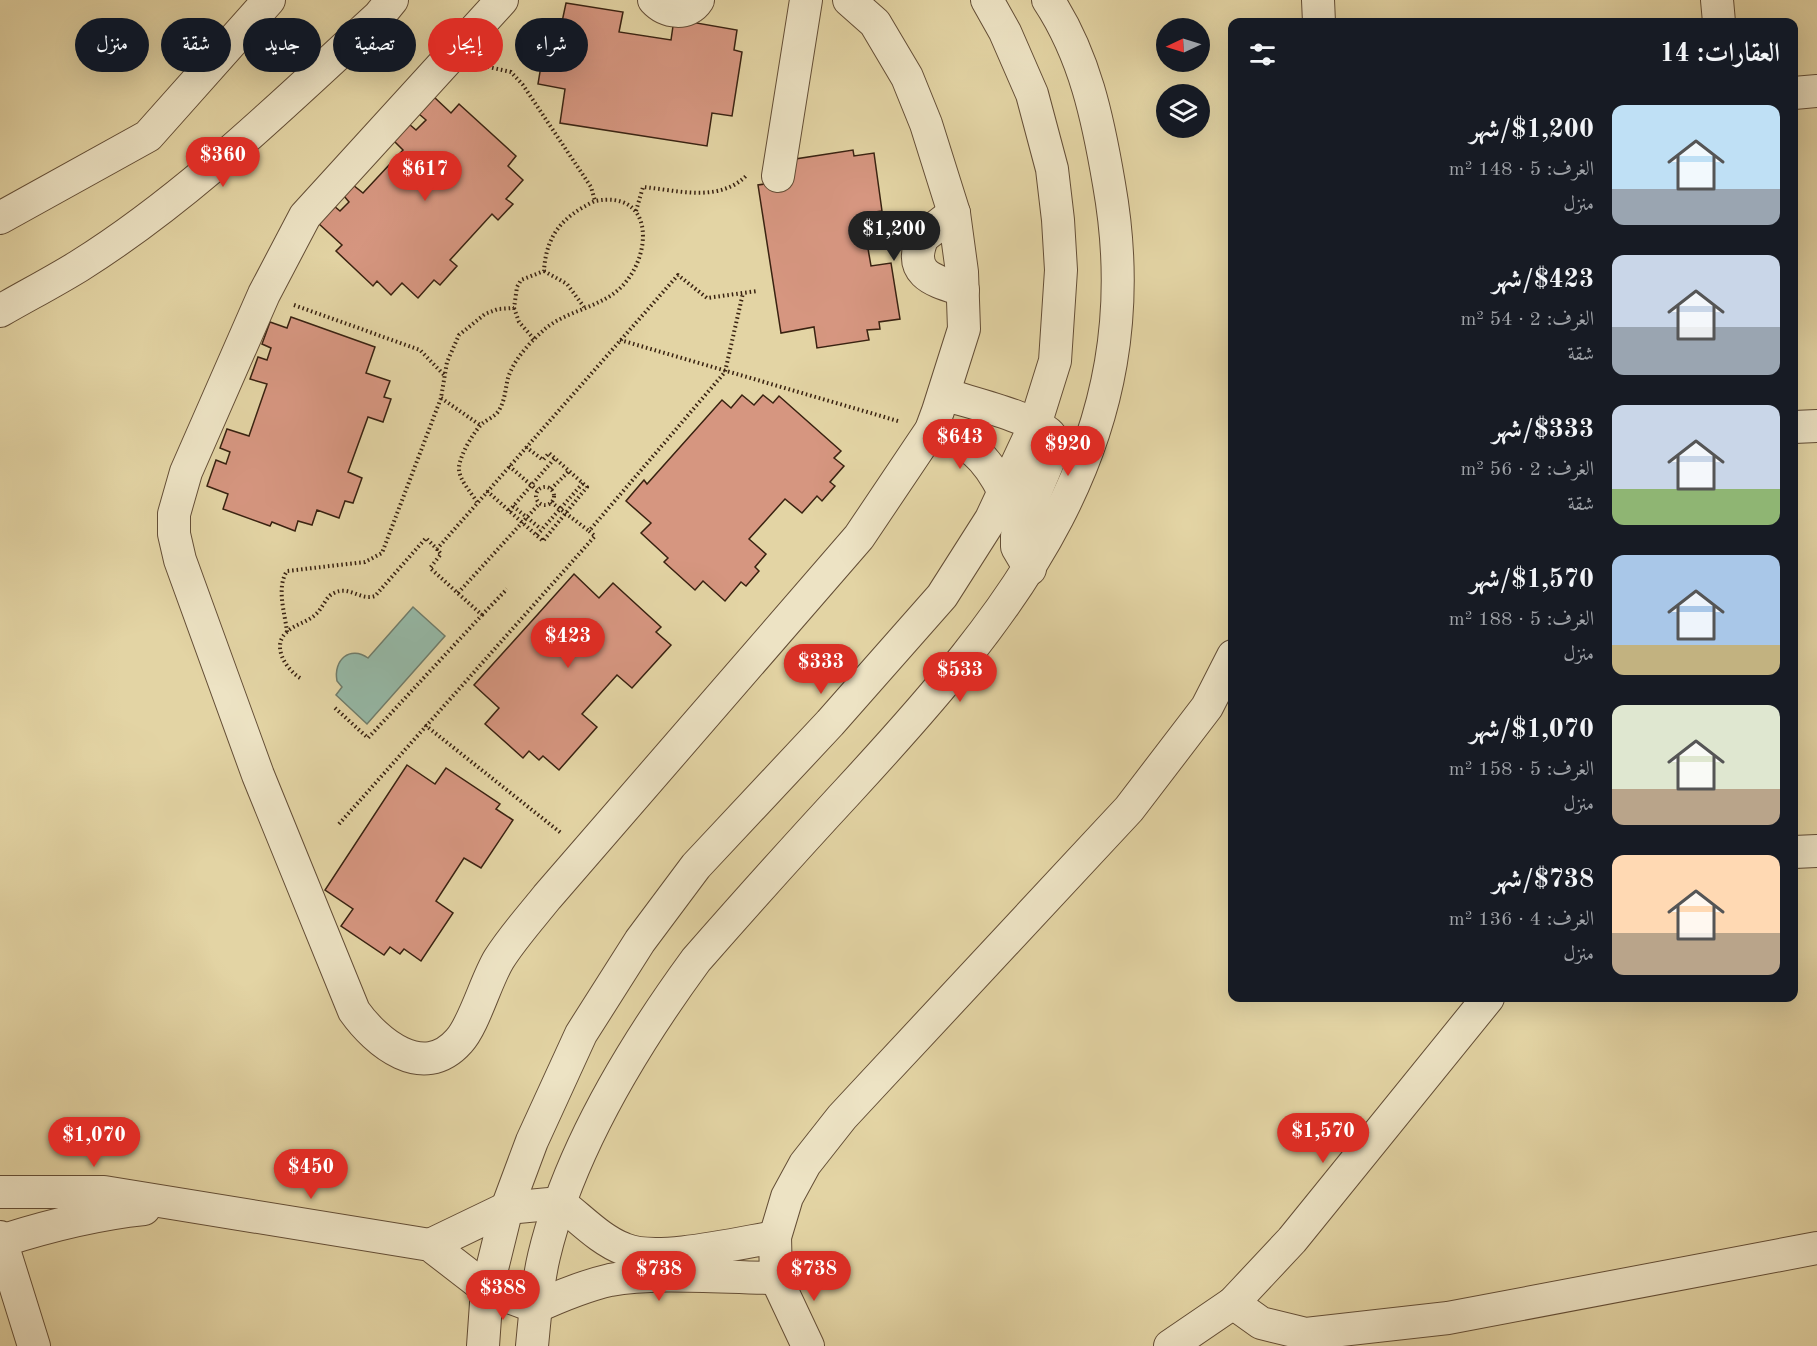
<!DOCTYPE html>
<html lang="ar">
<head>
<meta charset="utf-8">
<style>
  :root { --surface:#171b24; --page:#20242c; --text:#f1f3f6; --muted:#9ea1a6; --accent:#d93025 }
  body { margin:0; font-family:"Old Standard TT",Amiri,serif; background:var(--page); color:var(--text); direction:rtl; height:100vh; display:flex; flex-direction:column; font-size:22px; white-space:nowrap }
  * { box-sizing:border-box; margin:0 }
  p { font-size:20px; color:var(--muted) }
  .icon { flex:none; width:33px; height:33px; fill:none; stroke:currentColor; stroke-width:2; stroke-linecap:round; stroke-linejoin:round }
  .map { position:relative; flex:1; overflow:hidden; direction:ltr }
  .side { position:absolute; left:1228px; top:18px; width:570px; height:984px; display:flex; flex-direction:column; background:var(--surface); border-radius:12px; box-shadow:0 6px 24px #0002; direction:rtl }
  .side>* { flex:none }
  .banner { position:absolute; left:18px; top:18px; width:570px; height:54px; direction:rtl; display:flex; gap:12px }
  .needle { width:39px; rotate:266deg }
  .fabs { position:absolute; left:1156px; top:18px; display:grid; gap:12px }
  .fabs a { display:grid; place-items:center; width:54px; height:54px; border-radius:50%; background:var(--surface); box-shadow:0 6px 24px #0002; font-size:30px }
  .price { position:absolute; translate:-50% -51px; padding:0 14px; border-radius:21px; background:var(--accent); color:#fff; font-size:20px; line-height:39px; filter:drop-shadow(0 2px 3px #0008) }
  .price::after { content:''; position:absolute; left:50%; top:36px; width:18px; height:14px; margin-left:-9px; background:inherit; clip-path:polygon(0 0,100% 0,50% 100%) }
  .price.current { background:#222; color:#fff }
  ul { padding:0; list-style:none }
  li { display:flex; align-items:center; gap:18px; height:150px; padding:0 18px }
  li span { display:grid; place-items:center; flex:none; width:168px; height:120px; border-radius:12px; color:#555 }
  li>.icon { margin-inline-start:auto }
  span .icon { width:72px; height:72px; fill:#fffc; stroke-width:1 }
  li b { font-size:26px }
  h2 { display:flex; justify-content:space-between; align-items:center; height:72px; padding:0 18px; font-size:26px }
  .chip { padding:0 21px; border-radius:27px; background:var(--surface); box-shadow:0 6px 24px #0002; font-size:21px; line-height:54px }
  .chip.current { background:var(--accent); color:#fff }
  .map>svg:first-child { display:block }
  .water { fill:#95b8a6; stroke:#707c6a; stroke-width:1.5 }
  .building { fill:#d69680; stroke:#392211; stroke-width:1.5 }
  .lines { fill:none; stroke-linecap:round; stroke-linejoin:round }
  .street-casing { stroke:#644e36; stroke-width:34 }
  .path { stroke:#392211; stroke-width:4; stroke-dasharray:1.5 3; stroke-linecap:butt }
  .street { stroke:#ede3c4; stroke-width:32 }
</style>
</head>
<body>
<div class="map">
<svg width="1817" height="1346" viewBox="0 0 1817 1346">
  <rect width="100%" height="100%" fill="#e3d4a4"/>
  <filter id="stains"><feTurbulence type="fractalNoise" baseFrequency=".00333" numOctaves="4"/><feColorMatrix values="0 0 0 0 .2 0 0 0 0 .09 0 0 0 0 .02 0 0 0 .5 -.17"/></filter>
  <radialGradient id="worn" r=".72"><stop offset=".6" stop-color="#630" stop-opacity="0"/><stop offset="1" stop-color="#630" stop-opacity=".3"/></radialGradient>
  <path class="water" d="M413 607 445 636 367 724 336 695 342 687 337 681C333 660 350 645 368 658Z"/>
  <g class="building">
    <path d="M566 3 623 12 619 32 671 40 674 19 737 30 734 50 742 52 732 116 712 113 707 146 560 123 565 89 538 84 546 36 553 37 556 21 562 22Z"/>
    <path d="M434 97 451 113 459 104 516 156 508 166 523 180 506 199 513 204 498 220 492 214 450 260 457 266 440 285 434 280 418 298 402 283 391 295 377 281 373 286 336 251 342 245 318 223 334 206 340 211 349 202 344 196 353 185 363 193 403 150 394 141 409 124 416 130 426 120 419 114Z"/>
    <path d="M853 150 854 156 874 153 882 211 862 214 871 266 891 263 900 319 879 322 880 329 867 330 869 340 817 348 814 327 781 333 758 185 792 180 789 160Z"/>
    <path d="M291 317 375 347 366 373 390 381 384 397 391 399 383 422 368 417 348 472 362 478 353 503 345 501 339 518 317 510 312 525 298 521 295 531 272 522 270 526 223 509 228 494 207 486 216 460 226 464 230 452 220 448 227 429 249 436 267 384 250 379 258 357 267 360 271 348 262 344 270 322 287 328Z"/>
    <path d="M742 395 754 405 763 395 773 403 779 396 841 451 834 458 844 466 830 482 835 486 822 501 817 496 802 513 785 499 749 539 766 554 755 567 759 571 746 586 741 582 725 601 703 581 695 590 664 562 668 558 641 533 651 523 626 501 644 480 647 484 722 400 731 408Z"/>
    <path d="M574 574 599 598 613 583 661 627 656 632 671 645 632 688 617 675 582 714 597 727 559 770 543 756 539 760 529 751 523 758 485 724 499 708 474 685Z"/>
    <path d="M407 765 435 784 446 768 500 804 496 809 513 820 481 868 464 858 436 901 453 913 421 961 404 949 400 954 390 947 384 955 341 926 353 909 325 890Z"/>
  </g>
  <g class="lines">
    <defs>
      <g id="street">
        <path d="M502 0 305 216 264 294 186 472 174 514V534L180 560 258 775 354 1011C376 1042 423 1082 459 1041 474 1025 486 980 499 959 513 937 531 917 547 897L859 537 931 430 938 411 964 329 962 272 954 213 926 124 907 77 875 23 849 0"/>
        <path d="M654 0C666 13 688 16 698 0"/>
        <path d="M1318 0 1319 22"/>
        <path d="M1717 0 1719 22"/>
        <path d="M1794 93 1817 91"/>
        <path d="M778 176 806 0"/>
        <path d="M954 213 923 237C906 275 935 281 963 290"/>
        <path d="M0 218 148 136 269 0"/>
        <path d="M0 311C26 296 53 282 79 266 189 197 284 103 379 16L392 0"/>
        <path d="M944 394C971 403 1028 416 1048 433 1054 438 1053 444 1053 450L1017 536V547L1030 569"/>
        <path d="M1794 427 1817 426"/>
        <path d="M931 430C970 442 986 456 1004 492"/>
        <path d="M1794 852 1817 851"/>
        <path d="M0 1192H104L430 1245 487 1289 536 1307C560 1296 584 1286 610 1280 656 1271 728 1278 776 1278"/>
        <path d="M0 1237 34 1346"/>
        <path d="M1 1241C48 1226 95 1214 144 1209"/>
        <path d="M430 1245 507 1208 560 1203C580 1218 600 1240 624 1249 656 1263 739 1243 775 1237"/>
        <path d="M1233 1303 1261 1323 1306 1334 1448 1318 1817 1248"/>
        <path d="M483 1346 487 1289 507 1208 532 1141 581 1034 640 941 696 866 830 723 942 596 991 519 1035 425 1055 361 1061 270 1058 220 1052 169 1032 94 1005 32 987 0"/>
        <path d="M532 1346C535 1316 537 1285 544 1256 569 1151 633 1046 696 960 746 903 797 846 849 790 1013 612 1155 443 1109 184 1098 119 1085 56 1048 0"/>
        <path d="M808 1346 776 1278 775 1237 787 1197 805 1164 842 1117 1129 809 1207 707 1233 656"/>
        <path d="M1170 1346 1233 1303 1292 1240 1488 998"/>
      </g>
    </defs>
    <use href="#street" class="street-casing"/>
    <g class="path">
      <path d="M636 211 643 187C677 190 718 203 746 176"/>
      <path d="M544 271 567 284 584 307"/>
      <path d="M294 305 420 350 445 376"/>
      <path d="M514 308 519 322 534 339"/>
      <path d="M620 340 898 421"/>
      <path d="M441 398 480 425"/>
      <path d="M509 466 537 490"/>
      <circle cx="545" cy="496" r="9"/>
      <path d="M551 489 569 471"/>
      <path d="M487 491 543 541 587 487 549 453 543 460 526 447"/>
      <path d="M477 502C471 492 458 479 459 467 460 455 474 431 483 423 487 420 493 417 497 413 505 403 505 390 508 378 514 359 531 341 546 328 570 309 605 307 625 283 653 250 652 190 595 201"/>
      <path d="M551 502 589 531"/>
      <path d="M513 506 541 529"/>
      <path d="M509 511 555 458"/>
      <path d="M537 535 583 483"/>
      <path d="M458 593 539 504"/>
      <path d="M482 615 507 589"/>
      <path d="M287 632C285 613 276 588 287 571L365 562 382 553 441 398 447 362 459 335 485 314 498 309 514 308 517 287 521 280 544 271C546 235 563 216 595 201L591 187 523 85 511 72 484 66"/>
      <path d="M300 678C286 669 270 645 288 631 296 624 308 622 316 614 323 608 326 596 334 593 349 585 360 601 375 596L426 538 437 549 678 275 707 298 757 291"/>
      <path d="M335 708 368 738 482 615 430 568 441 554 437 549"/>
      <path d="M425 725 561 833"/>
      <path d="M339 824 595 536 589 531 725 372 743 293"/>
    </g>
    <use href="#street" class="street"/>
  </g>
  <rect width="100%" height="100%" filter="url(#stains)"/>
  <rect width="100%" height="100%" fill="url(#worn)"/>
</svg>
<div class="fabs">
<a><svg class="needle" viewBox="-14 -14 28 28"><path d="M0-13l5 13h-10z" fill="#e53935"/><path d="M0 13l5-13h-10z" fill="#9ea1a6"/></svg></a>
<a><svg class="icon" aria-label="layers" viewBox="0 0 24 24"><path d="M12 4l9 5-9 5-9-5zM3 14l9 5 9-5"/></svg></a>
</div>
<b class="price" style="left:223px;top:188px">$360</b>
<b class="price" style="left:425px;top:202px">$617</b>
<b class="price current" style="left:894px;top:262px">$1,200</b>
<b class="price" style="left:960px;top:470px">$643</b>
<b class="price" style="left:1068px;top:477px">$920</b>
<b class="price" style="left:568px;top:669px">$423</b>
<b class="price" style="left:821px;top:695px">$333</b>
<b class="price" style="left:960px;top:703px">$533</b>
<b class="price" style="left:1323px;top:1164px">$1,570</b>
<b class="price" style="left:94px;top:1168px">$1,070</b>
<b class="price" style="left:311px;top:1200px">$450</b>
<b class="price" style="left:659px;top:1302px">$738</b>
<b class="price" style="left:814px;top:1302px">$738</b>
<b class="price" style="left:503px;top:1321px">$388</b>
<div class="banner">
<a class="chip">شراء</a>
<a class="chip current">إيجار</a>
<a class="chip">تصفية</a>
<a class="chip">جديد</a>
<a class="chip">شقة</a>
<a class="chip">منزل</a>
</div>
<section class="side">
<h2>العقارات: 14<svg class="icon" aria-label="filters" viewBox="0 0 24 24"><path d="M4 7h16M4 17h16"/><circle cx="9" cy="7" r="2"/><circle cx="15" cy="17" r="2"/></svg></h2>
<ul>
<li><span style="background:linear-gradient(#bfe0f5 70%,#9aa5b1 0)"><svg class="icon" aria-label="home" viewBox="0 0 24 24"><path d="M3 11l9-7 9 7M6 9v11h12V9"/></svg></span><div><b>$1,200/شهر</b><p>الغرف: 5 · 148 m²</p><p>منزل</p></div></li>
<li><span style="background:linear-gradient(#c9d6e8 60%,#9aa5b1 0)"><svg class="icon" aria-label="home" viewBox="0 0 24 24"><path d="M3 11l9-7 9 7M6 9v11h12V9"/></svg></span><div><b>$423/شهر</b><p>الغرف: 2 · 54 m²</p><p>شقة</p></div></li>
<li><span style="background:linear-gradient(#c9d6e8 70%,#8fb573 0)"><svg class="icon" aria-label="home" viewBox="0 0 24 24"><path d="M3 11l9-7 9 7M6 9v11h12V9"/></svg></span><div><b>$333/شهر</b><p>الغرف: 2 · 56 m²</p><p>شقة</p></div></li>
<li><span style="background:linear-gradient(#a9c7e8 75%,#c2b280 0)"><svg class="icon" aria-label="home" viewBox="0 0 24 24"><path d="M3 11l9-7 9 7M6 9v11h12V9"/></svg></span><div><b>$1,570/شهر</b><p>الغرف: 5 · 188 m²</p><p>منزل</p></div></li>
<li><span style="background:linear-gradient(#dfe7d0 70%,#b9a48a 0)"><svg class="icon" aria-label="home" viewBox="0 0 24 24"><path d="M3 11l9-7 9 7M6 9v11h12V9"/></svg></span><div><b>$1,070/شهر</b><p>الغرف: 5 · 158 m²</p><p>منزل</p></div></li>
<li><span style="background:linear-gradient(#ffd9b3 65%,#b9a48a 0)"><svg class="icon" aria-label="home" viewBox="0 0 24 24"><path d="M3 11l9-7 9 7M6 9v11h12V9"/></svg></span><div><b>$738/شهر</b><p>الغرف: 4 · 136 m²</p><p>منزل</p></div></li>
</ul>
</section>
</div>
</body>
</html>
